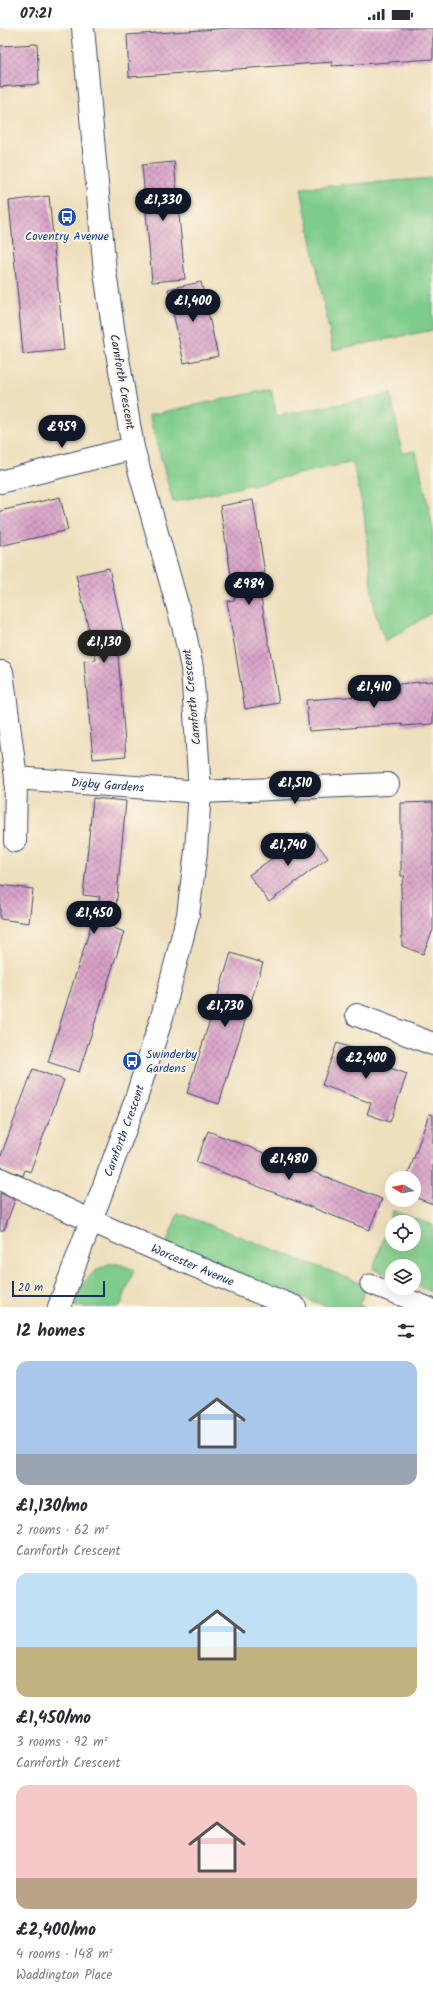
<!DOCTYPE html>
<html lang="en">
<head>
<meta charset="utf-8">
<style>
  :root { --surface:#fff; --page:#f2f2f3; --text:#2b2b33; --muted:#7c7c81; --accent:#111827 }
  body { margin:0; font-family:Kalam,sans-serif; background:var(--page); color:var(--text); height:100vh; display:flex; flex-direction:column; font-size:15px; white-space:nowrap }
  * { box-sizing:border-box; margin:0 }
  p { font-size:13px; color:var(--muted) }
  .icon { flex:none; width:22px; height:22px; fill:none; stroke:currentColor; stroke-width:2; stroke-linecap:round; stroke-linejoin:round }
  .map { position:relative; height:1279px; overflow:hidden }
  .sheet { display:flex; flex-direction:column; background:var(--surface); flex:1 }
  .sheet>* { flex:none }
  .needle { width:26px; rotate:280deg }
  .buttons { position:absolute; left:385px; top:1143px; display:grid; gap:8px }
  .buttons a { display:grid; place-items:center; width:36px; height:36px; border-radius:50%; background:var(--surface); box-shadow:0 4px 16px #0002; font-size:20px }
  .scale { position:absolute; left:12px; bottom:10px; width:93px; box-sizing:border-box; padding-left:4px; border:2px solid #1b2f5e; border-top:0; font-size:11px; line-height:14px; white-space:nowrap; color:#1b2f5e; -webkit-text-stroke:3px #fcf5e5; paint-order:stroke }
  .price { position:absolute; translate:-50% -34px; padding:0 9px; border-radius:14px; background:var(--accent); color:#fff; font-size:13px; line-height:26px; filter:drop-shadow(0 1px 2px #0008) }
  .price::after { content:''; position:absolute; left:50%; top:24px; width:12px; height:9px; margin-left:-6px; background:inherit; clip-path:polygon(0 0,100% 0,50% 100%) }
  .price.on { background:#222; color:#fff }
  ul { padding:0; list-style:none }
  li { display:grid; align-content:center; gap:8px; height:212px; padding:0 16px }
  li span { display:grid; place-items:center; height:124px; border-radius:12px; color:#555 }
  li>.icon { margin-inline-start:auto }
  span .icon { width:72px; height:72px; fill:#fffc; stroke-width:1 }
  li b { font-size:17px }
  h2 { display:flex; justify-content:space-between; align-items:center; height:48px; padding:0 16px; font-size:17px }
  .status { display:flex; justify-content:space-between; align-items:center; height:28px; padding:0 20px; background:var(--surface); direction:ltr }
  .status svg { height:11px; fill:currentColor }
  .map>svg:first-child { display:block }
  .grass { fill:#7ecc8b; stroke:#4c7e74; fill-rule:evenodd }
  .building { fill:url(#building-cross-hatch) }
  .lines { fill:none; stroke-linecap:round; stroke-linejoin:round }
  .lane-casing { stroke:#3b496c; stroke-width:21 }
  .street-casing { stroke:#3b496c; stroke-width:24 }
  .lane { stroke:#fff; stroke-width:19 }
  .street { stroke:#fff; stroke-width:22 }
  .labels { text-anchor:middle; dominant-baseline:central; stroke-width:4; stroke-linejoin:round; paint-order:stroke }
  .transit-label { font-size:12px; fill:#164399; stroke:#fcf5e5 }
  .street-label { font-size:12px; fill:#1b2f5e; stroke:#fcf5e5 }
</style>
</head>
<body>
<div class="status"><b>07:21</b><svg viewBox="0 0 49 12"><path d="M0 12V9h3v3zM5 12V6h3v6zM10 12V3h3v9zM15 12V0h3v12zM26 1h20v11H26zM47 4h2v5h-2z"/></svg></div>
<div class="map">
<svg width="433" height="1279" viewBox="0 0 433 1279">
  <defs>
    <pattern id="building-cross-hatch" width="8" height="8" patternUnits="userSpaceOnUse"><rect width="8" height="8" fill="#d8a0c7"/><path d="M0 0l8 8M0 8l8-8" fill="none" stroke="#ae83a5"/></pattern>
  </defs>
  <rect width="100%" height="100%" fill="#fcf5e5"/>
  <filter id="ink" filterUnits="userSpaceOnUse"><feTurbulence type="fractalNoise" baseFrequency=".025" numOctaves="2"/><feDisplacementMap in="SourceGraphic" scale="8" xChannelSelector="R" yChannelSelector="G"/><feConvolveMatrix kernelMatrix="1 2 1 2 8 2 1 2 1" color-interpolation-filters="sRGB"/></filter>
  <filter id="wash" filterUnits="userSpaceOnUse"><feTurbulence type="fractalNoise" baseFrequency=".012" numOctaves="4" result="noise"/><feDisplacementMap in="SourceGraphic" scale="16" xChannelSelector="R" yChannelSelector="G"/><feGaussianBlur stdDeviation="0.9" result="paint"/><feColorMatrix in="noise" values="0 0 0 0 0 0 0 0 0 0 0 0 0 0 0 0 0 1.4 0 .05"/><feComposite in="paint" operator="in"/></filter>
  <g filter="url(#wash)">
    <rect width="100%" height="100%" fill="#eedfbd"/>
    <g class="grass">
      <path d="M433 150V302L333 322 301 160Z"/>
      <path d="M271 361 277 388 391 366 402 425 416 423 433 499V584L385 614 374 581 364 486 353 434 173 474 149 387Z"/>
      <path d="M393 1183 433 1197V1264L414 1257V1238H392V1248L373 1241ZM392 1194H414V1216H392Z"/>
      <path d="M178 1185 367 1257 359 1277 364 1279H328L166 1217Z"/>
      <path d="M109 1236H119L134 1242 120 1279H74C82 1257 86 1245 109 1236Z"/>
    </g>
    <g id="blocks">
      <g class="building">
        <path d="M232 0H433V31L332 38V34L129 49 127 7Z"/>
        <path d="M37 16 39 56 0 59V18Z"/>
        <path d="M174 134 185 251 152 254 142 137Z"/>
        <path d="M49 168 64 322 23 326 9 173Z"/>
        <path d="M201 254 218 328 184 335 168 261Z"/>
        <path d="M60 469 68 502 0 518V483Z"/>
        <path d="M253 472 265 545 257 546 279 675 245 681 227 573 235 572 220 478Z"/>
        <path d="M109 540 125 611 117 613 126 728 93 731 84 633 96 632 76 547Z"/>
        <path d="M433 653V696L402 698V696L309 703 306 672 399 665 398 656Z"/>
        <path d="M93 770 126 773 114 900 124 904 79 1044 48 1034 100 869 83 867Z"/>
        <path d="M433 774V902L423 926 402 918 401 858 405 848H401V775Z"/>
        <path d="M308 804 328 830 269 874 249 847Z"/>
        <path d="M0 857 33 861 29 895 0 891Z"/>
        <path d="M231 925 263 935 219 1076 187 1065Z"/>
        <path d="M337 1015 387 1032 385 1038 407 1046 390 1094 367 1086 371 1075 322 1057Z"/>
        <path d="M33 1041 64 1052 30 1144 25 1142 23 1148 0 1139V1130Z"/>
        <path d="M429 1086 433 1087V1176L414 1169V1150H407Z"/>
        <path d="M208 1103 382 1171 369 1202 196 1134Z"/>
        <path d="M0 1165 15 1172 4 1202H0Z"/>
      </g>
    </g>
  </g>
  <g filter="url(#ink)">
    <use href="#blocks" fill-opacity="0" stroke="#3b496c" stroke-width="1"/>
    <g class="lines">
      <defs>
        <path id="lane" d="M370 1256 429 1279"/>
        <g id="street">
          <path d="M0 454 133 420"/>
          <path id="s1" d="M2 644 16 750 200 764 388 756"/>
          <path d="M15 813 16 750"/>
          <path d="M357 987 433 1016"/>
          <path id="s2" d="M0 1151C97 1196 195 1240 295 1279"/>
          <path id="s3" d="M59 1279 134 1077 162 989 188 887 196 823 200 764 192 640 184 601 133 420 114 306 105 244 83 0"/>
        </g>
      </defs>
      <use href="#lane" class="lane-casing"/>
      <use href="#street" class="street-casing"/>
      <use href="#lane" class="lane"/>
      <use href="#street" class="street"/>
    </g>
  </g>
  <defs>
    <symbol id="bus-disc" viewBox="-11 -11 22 22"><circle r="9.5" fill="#1a4fb4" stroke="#fcf5e5"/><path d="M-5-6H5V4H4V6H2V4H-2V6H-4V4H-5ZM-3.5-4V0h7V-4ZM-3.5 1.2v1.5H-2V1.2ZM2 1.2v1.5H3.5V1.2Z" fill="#fff"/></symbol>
  </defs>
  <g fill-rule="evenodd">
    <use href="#bus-disc" x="56" y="178" width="22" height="22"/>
    <use href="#bus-disc" x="121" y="1022" width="22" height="22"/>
  </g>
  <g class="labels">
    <g class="transit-label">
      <text x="67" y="208">Coventry Avenue</text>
      <text x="146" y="1026" text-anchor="start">Swinderby<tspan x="146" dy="14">Gardens</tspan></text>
    </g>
    <g class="street-label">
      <text transform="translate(122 354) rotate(80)">Carnforth Crescent</text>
      <text transform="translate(192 669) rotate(-96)">Carnforth Crescent</text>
      <text stroke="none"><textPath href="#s1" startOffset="199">Digby Gardens</textPath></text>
      <text stroke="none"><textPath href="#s3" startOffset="188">Carnforth Crescent</textPath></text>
      <text stroke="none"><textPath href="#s2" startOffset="211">Worcester Avenue</textPath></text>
    </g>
  </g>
</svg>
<div class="buttons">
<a><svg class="needle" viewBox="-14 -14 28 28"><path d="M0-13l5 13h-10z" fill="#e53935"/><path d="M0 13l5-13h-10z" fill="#7c7c81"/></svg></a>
<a><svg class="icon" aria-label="locate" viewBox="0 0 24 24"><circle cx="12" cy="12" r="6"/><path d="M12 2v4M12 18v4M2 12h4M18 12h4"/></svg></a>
<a><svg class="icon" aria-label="layers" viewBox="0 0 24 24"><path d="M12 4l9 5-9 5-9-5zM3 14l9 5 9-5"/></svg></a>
</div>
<div class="scale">20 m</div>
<b class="price" style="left:163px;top:194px">£1,330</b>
<b class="price" style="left:193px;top:295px">£1,400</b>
<b class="price" style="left:62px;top:421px">£959</b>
<b class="price" style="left:249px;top:578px">£984</b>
<b class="price on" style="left:104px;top:636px">£1,130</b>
<b class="price" style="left:374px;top:681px">£1,410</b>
<b class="price" style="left:295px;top:777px">£1,510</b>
<b class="price" style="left:288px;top:839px">£1,740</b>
<b class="price" style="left:94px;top:907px">£1,450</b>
<b class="price" style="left:225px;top:1000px">£1,730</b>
<b class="price" style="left:366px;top:1052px">£2,400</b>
<b class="price" style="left:289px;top:1153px">£1,480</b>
</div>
<section class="sheet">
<h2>12 homes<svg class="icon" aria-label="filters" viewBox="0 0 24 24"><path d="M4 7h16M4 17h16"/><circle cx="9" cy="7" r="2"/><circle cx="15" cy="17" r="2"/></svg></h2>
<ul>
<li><span style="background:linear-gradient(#a9c7e8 75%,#9aa5b1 0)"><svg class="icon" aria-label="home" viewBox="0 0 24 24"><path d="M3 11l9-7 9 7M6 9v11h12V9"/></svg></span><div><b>£1,130/mo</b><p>2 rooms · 62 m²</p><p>Carnforth Crescent</p></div></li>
<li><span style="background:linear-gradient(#bfe0f5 60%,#c2b280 0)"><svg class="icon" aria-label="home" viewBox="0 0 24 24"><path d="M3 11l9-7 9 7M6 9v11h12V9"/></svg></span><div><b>£1,450/mo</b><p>3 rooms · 92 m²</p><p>Carnforth Crescent</p></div></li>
<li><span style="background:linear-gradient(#f6c9c9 75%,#b9a48a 0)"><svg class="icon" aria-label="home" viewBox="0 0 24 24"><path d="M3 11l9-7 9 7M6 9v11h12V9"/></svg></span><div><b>£2,400/mo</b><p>4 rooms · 148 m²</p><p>Waddington Place</p></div></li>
</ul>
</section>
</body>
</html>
